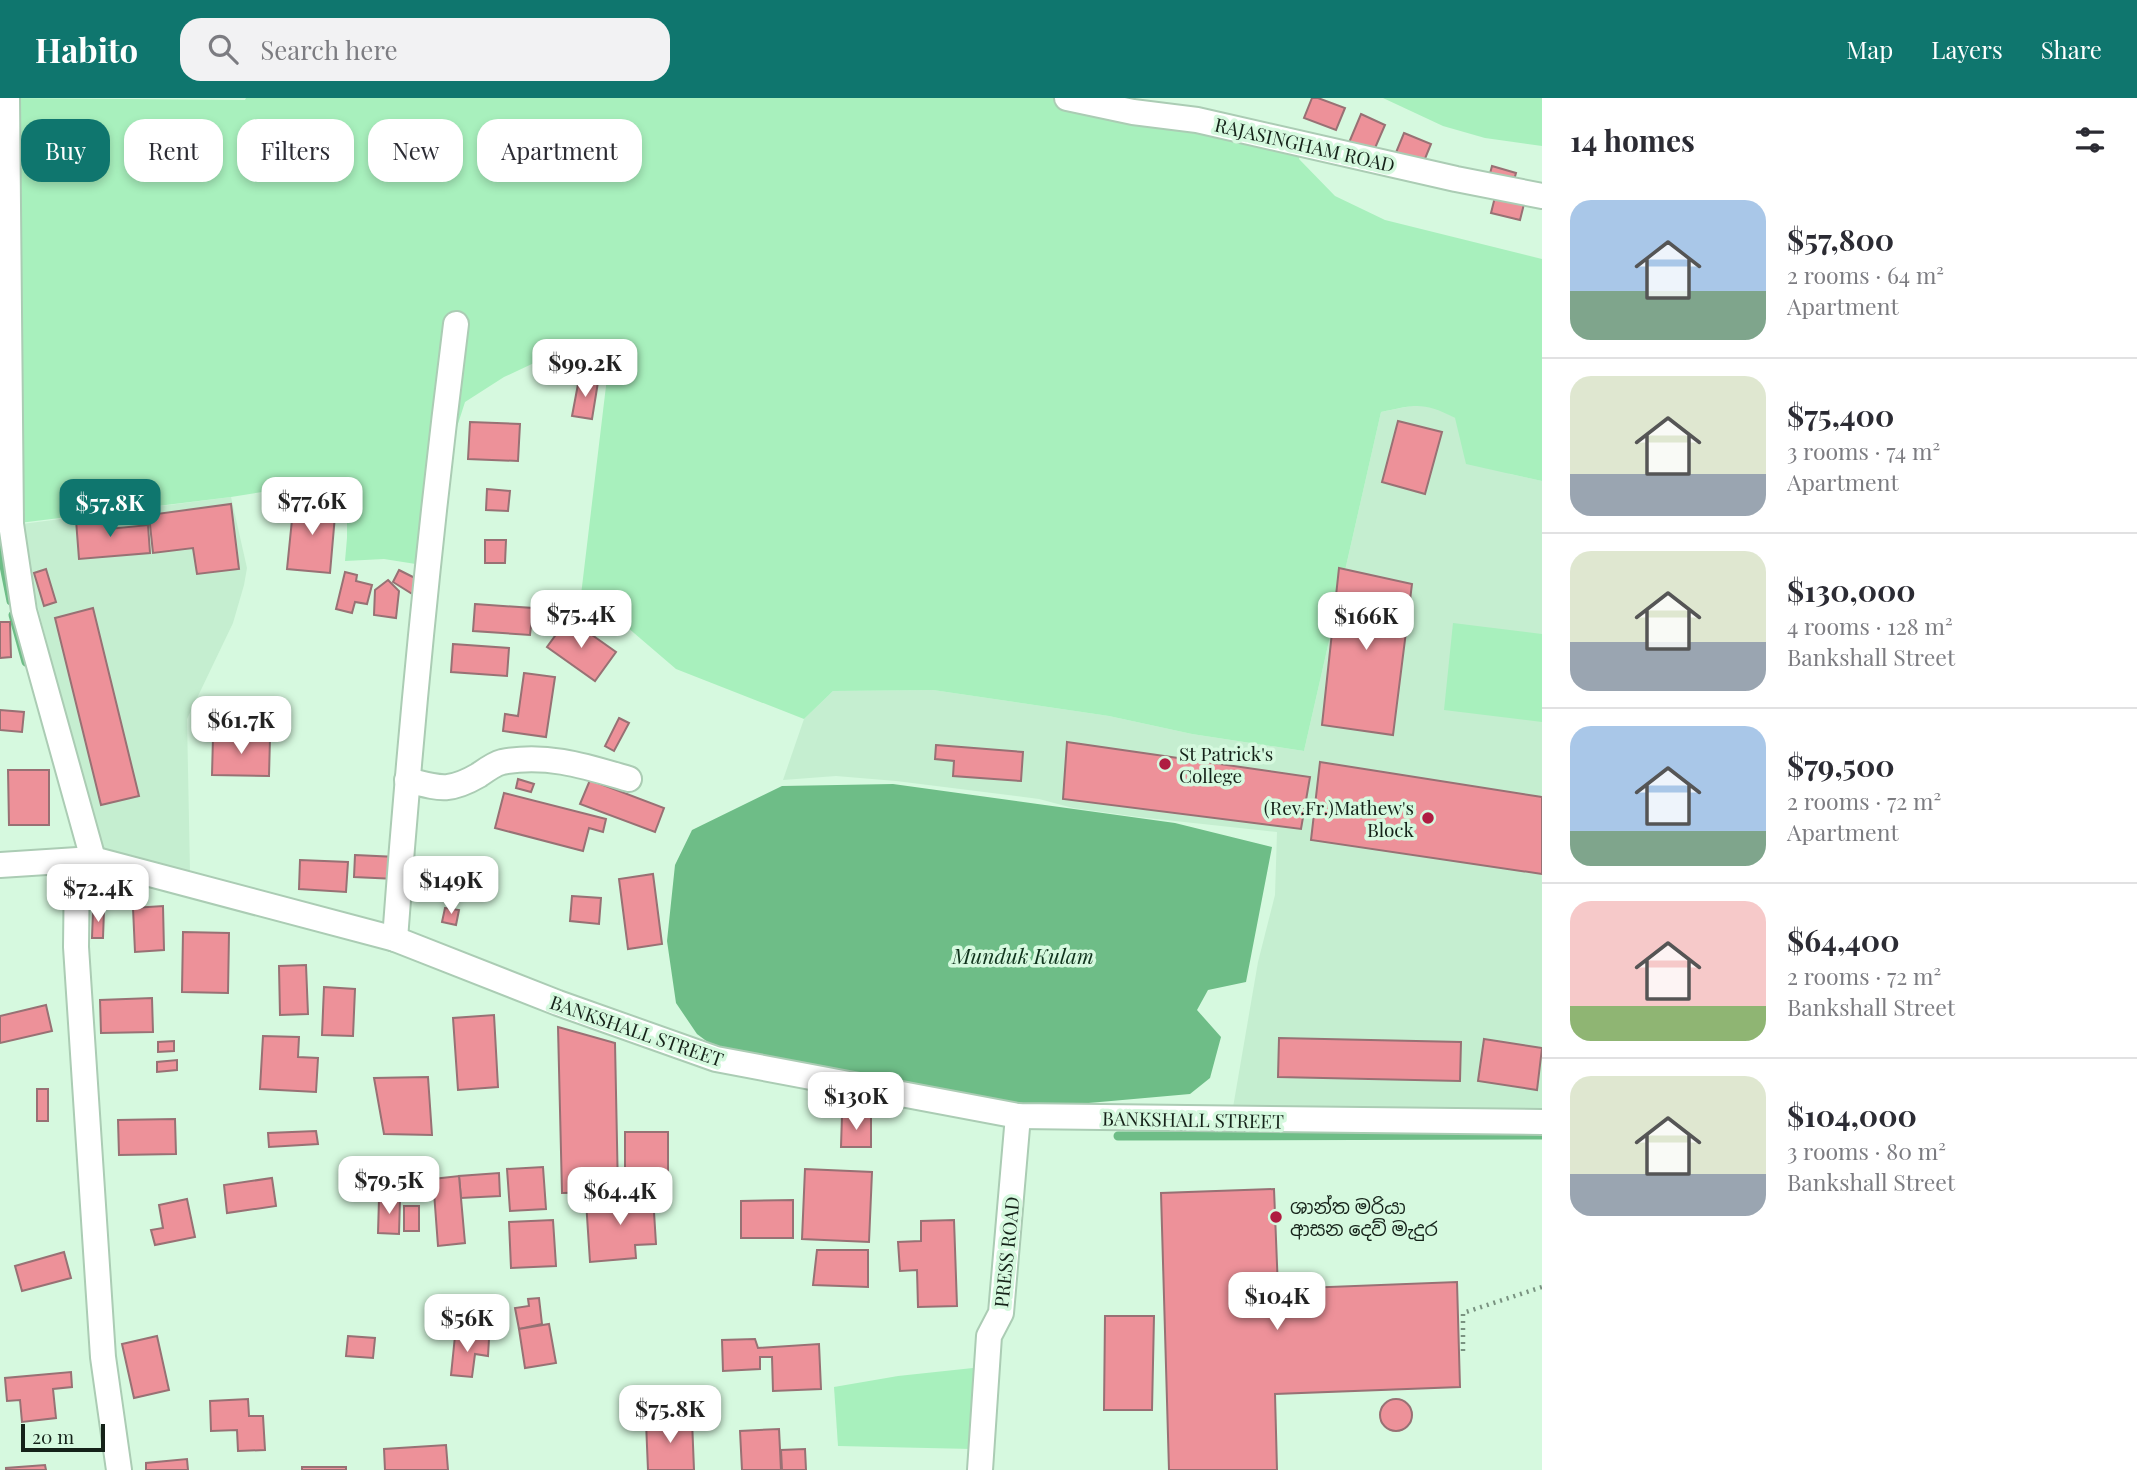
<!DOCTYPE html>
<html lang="en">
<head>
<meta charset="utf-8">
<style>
  :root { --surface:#fff; --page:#f2f2f3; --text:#2b2b33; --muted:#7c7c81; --line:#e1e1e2; --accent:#0f766e }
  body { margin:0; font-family:"Playfair Display","Noto Sans Sinhala",serif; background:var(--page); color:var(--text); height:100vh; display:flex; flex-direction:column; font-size:26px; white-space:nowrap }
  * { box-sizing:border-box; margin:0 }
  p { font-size:23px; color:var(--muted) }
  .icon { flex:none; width:38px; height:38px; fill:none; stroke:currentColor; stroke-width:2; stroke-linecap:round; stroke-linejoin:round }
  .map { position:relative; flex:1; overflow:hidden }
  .side { display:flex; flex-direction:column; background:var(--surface); width:595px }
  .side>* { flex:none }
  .top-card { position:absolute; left:21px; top:21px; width:665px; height:63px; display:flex; gap:14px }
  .scale { position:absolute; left:21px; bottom:18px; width:84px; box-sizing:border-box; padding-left:7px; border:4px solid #152219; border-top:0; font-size:19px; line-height:24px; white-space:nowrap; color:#152219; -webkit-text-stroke:5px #d6f9df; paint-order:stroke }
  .price { position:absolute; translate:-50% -60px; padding:0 16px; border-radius:14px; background:#fff; color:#222; font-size:23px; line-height:46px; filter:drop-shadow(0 2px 4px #0008) }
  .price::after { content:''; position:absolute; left:50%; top:42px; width:21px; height:16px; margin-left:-10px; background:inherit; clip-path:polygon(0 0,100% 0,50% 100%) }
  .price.current { background:var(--accent); color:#fff }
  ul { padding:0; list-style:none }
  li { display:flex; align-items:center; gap:21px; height:175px; padding:0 28px }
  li+li { border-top:2px solid var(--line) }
  li span { display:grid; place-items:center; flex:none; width:196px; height:140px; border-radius:21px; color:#555 }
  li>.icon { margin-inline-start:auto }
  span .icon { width:84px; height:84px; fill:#fffc; stroke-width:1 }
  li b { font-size:30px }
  h2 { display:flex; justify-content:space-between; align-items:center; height:84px; padding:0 28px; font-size:30px }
  .pill { padding:0 24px; border-radius:21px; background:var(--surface); box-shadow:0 4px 10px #0003; font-size:24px; line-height:63px }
  .pill.current { background:var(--accent); color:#fff }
  header { display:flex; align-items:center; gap:42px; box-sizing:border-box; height:98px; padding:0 35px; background:var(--accent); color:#fff }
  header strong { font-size:33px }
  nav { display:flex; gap:38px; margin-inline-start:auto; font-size:24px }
  .search { width:490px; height:63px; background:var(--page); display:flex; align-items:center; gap:18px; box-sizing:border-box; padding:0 24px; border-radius:21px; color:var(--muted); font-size:26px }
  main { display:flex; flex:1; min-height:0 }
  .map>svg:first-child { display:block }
  .built { fill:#c5eed0 }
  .green { fill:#a8f0bd }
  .water { fill:#6ebd87 }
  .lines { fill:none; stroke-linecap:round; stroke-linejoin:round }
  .stream { stroke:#6ebd87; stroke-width:9 }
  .building { fill:#ed9199; stroke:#987174; stroke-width:2 }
  .street-casing { stroke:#abccb4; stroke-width:28 }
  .path { stroke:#799280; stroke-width:4.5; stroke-dasharray:2 5; stroke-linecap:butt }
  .street { stroke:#fff; stroke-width:24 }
  .poi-dot { fill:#af1c41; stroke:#d6f9df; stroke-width:2.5 }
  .labels { text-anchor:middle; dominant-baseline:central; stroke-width:7; stroke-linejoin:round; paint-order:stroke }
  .street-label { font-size:19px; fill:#152219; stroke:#d6f9df }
  .poi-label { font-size:19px; fill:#152219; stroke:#d6f9df; text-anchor:start }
  .water-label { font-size:21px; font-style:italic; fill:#0f321c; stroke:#d6f9df }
</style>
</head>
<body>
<header>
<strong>Habito</strong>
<div class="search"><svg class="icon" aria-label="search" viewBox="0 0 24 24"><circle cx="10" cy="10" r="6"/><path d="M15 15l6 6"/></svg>Search here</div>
<nav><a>Map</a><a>Layers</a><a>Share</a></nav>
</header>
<main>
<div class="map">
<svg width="1542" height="1372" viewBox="0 0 1542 1372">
  <rect width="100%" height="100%" fill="#d6f9df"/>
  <g class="built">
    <path d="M1416 307 1435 309 1455 320 1510 376 1542 383V1024L1231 1021 1258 864 1275 797 1277 734 1138 719 1073 710 1039 701 896 683 836 678 783 682 804 621 833 593 933 592 1109 618 1192 636 1304 653 1381 314Z"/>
    <path d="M231 399 247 470 244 487 233 525 187 621 190 773 100 750 22 448V426Z"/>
  </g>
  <g class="green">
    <path d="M7 0 245 2 246 0H1067L1301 45 1299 61 1335 98 1385 122 1542 161V383L1466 366 1455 320C1423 303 1414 307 1381 314L1304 653 1192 636 1109 618 933 592 833 593 804 621 676 571 620 523 581 497 609 263 570 259 534 265 504 279 465 304 449 354 422 467 384 461 345 463 347 440V397L288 390 231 399 11 426Z"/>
    <path d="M1383 0H1542V48L1485 40 1443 28Z"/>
    <path d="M1453 525 1542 536V624L1444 612Z"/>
    <path d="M973 1270 972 1351 838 1348 834 1289 898 1278Z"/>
  </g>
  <path class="water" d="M893 686 1175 725 1272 749 1246 884 1208 892 1197 912 1221 939 1210 980 1190 996 1021 1011 717 951 697 936 676 905 667 843 675 767 692 732 782 688Z"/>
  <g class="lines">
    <g class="stream">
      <path d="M0 448 11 503"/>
      <path d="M13 517 26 564"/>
      <path d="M1118 1038 1542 1037"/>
    </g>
  </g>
  <g class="building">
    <path d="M1312 0H1318L1345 10 1336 32 1304 20Z"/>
    <path d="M1361 16 1385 27 1372 57 1348 47Z"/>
    <path d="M1404 35 1431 46 1422 68 1395 57Z"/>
    <path d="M1492 68 1516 75 1512 89 1488 83Z"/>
    <path d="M1495 99 1524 106 1520 122 1491 115Z"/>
    <path d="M579 281 598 284 592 321 572 318Z"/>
    <path d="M1398 323 1442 334 1425 396 1382 384Z"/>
    <path d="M470 324 520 326 518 363 468 361Z"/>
    <path d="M487 391 510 393 508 413 486 412Z"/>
    <path d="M294 402 336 406 330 475 287 471Z"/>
    <path d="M231 406 239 471 197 476 193 450 153 455 149 417Z"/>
    <path d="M108 419 109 431 148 427 150 455 79 461 76 422Z"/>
    <path d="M485 442H506L505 465H485Z"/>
    <path d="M1339 470 1412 486 1393 637 1322 627Z"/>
    <path d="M46 471 56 504 44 508 34 475Z"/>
    <path d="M399 472 421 483 414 497 393 484Z"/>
    <path d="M345 474 357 477 356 483 372 487 367 506 355 504 352 515 336 511Z"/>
    <path d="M388 482 399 493 396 520 374 517 375 492Z"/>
    <path d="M475 506 533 510 530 537 473 533Z"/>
    <path d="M93 510 139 698 101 707 55 520Z"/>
    <path d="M568 520 616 554 595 583 547 549Z"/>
    <path d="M0 524H10L11 559 0 560Z"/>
    <path d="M453 546 509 550 507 578 451 574Z"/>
    <path d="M524 575 555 579 546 639 503 633 505 616 518 618Z"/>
    <path d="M0 612 24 614 22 634 0 632Z"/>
    <path d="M619 620 629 625 614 653 605 648Z"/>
    <path d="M213 639 270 640 269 678 212 677Z"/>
    <path d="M1067 644 1310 679 1301 731 1063 701Z"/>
    <path d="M936 647 1023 654 1021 683 953 678 954 663 935 661Z"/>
    <path d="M1320 664 1542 699V776L1311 742Z"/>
    <path d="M8 672H49V727H9Z"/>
    <path d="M518 681 534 686 531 694 516 690Z"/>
    <path d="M590 682 664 710 655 734 580 706Z"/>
    <path d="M504 695 606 721 603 734 589 730 583 753 495 730Z"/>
    <path d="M355 757 397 759 396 781 354 779Z"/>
    <path d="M300 762 348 764 346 794 299 791Z"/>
    <path d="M653 776 662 846 628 851 619 781Z"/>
    <path d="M572 798 601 800 599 826 570 823Z"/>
    <path d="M163 808 164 852 135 854 133 810Z"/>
    <path d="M445 810 459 812 456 827 442 824Z"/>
    <path d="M93 812H104L103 840H92Z"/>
    <path d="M183 834 229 835 228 895 182 894Z"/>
    <path d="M306 867 308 916 280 917 279 868Z"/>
    <path d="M324 889 355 891 353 938 322 937Z"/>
    <path d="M152 900 153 934 101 935 100 902Z"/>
    <path d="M46 907 52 933 0 945V918Z"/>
    <path d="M494 917 498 989 458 992 453 920Z"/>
    <path d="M558 929 615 945 618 1094 562 1095Z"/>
    <path d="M263 938 299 939 298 959 318 960 316 994 260 991Z"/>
    <path d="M1279 940 1461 944 1460 983 1278 979Z"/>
    <path d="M1484 941 1542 950 1537 992 1478 983Z"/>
    <path d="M174 943V953L158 954V944Z"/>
    <path d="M177 962V972L157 974V964Z"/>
    <path d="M428 979 432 1037 384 1036 374 980Z"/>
    <rect x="37" y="991" width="11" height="32"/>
    <path d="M842 1017 871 1019V1049H841Z"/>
    <path d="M175 1021 176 1056 119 1057 118 1022Z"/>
    <path d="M316 1033 318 1046 269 1049 268 1035Z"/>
    <rect x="625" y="1034" width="43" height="61"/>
    <path d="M543 1069 546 1111 510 1113 507 1071Z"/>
    <path d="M805 1071 872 1074 869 1144 802 1141Z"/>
    <path d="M499 1075 500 1098 461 1100 459 1078Z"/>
    <path d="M459 1078 465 1145 438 1148 433 1081Z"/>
    <path d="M272 1080 276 1108 227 1115 224 1087Z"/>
    <path d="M1274 1091 1278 1191 1457 1184 1460 1289 1275 1296 1277 1372H1169L1161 1095Z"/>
    <path d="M653 1098 656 1146 635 1147 636 1160 590 1164 586 1103Z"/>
    <path d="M187 1101 195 1139 155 1147 151 1132 163 1130 159 1107Z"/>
    <path d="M379 1101H400L399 1136 378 1135Z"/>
    <path d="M793 1102V1140H741V1103Z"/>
    <rect x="404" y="1108" width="15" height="25"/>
    <path d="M553 1122 556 1168 511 1170 509 1124Z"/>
    <path d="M954 1122 957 1208 918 1209 917 1172 900 1173 898 1144 921 1143V1123Z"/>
    <path d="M817 1152H868V1189L813 1187Z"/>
    <path d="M64 1154 71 1180 22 1193 15 1168Z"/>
    <path d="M539 1200 542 1226 519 1231 515 1210 529 1208 528 1201Z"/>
    <path d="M1105 1218H1154L1152 1312H1104Z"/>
    <path d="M549 1226 556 1265 525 1270 519 1231Z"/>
    <path d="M157 1238 169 1292 134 1300 122 1246Z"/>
    <path d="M348 1238 375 1240 373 1260 346 1258Z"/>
    <path d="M455 1238 489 1241 488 1258 475 1256 472 1279 451 1277Z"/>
    <path d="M755 1241 758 1250 819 1246 821 1291 773 1293 772 1259H760V1271L723 1273 722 1242Z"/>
    <path d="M71 1274 72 1289 53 1291 56 1320 22 1324 20 1302 7 1303 5 1280Z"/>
    <path d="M248 1301 249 1318H263L265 1352 238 1353 237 1332 211 1333 210 1303Z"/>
    <circle cx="1396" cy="1317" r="16"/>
    <path d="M692 1322 694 1372H648L646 1324Z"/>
    <path d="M779 1331 781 1372H742L740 1333Z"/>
    <path d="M446 1347 448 1372H385L384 1351Z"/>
    <path d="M805 1351 806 1372H782L781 1352Z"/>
    <path d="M187 1361 188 1372H146V1365Z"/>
    <path d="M45 1367 46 1372H6V1370Z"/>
    <rect x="302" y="1369" width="44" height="3"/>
  </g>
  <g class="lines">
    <defs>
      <g id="street">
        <path d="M7 0 11 426 24 513 93 761"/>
        <path d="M1067 0 1133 14 1197 22 1456 81 1542 98"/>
        <path d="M407 682C439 690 448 695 479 677 486 672 494 666 502 664 547 655 588 669 629 681"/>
        <path d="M77 763 76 849 103 1259 119 1372"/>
        <path d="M0 767 93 761 112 766 395 841 558 905 716 961 1018 1018 1542 1024"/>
        <path d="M395 841C410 636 430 431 456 226"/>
        <path d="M980 1372 989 1238 1001 1215 1018 1018"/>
      </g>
    </defs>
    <use href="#street" class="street-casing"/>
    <path class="path" d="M1463 1253V1215L1542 1189"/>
    <use href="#street" class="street"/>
  </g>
  <g class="poi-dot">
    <circle cx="1165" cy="666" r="7"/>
    <circle cx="1428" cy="720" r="7"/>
    <circle cx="1276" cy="1119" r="7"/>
  </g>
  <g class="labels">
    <g class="street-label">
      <text transform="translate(1305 46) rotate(13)">RAJASINGHAM ROAD</text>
      <text transform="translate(637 932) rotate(19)">BANKSHALL STREET</text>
      <text transform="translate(1193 1021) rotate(1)">BANKSHALL STREET</text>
      <text transform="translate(1006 1154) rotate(-84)">PRESS ROAD</text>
    </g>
    <g class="poi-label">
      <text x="1179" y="655">St Patrick's<tspan x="1179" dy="22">College</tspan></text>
      <text x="1414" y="709" text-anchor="end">(Rev.Fr.)Mathew's<tspan x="1414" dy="22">Block</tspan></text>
      <text x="1290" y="1108">ශාන්ත මරියා<tspan x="1290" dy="22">ආසන දෙව් මැදුර</tspan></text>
    </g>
    <g class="water-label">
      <text x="1023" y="857">Munduk Kulam</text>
    </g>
  </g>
</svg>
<div class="scale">20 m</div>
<b class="price" style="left:585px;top:301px">$99.2K</b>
<b class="price" style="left:312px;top:439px">$77.6K</b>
<b class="price current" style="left:110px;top:441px">$57.8K</b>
<b class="price" style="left:581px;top:552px">$75.4K</b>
<b class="price" style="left:1366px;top:554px">$166K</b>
<b class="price" style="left:241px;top:658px">$61.7K</b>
<b class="price" style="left:451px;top:818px">$149K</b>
<b class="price" style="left:98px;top:826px">$72.4K</b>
<b class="price" style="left:856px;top:1034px">$130K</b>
<b class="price" style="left:389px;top:1118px">$79.5K</b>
<b class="price" style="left:620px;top:1129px">$64.4K</b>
<b class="price" style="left:1277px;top:1234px">$104K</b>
<b class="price" style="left:467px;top:1256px">$56K</b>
<b class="price" style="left:670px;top:1347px">$75.8K</b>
<div class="top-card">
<a class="pill current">Buy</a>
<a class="pill">Rent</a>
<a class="pill">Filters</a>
<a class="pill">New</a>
<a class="pill">Apartment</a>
</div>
</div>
<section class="side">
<h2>14 homes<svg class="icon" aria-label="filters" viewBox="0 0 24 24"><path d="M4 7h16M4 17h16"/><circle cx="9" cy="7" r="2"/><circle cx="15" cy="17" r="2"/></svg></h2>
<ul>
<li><span style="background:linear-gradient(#a9c7e8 65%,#7fa58c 0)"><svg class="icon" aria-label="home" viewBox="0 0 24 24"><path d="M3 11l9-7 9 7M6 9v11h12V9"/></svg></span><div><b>$57,800</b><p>2 rooms · 64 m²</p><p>Apartment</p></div></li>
<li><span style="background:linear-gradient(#dfe7d0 70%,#9aa5b1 0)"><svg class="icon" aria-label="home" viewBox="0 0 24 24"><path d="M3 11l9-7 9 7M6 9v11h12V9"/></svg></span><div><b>$75,400</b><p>3 rooms · 74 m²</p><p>Apartment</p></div></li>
<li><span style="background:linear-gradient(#dfe7d0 65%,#9aa5b1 0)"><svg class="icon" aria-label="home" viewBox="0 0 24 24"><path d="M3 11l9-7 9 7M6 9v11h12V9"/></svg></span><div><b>$130,000</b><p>4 rooms · 128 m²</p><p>Bankshall Street</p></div></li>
<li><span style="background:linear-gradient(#a9c7e8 75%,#7fa58c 0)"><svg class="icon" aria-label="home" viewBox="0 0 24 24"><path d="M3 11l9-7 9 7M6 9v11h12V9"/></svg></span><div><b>$79,500</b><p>2 rooms · 72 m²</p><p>Apartment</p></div></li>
<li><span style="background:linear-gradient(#f6c9c9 75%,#8fb573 0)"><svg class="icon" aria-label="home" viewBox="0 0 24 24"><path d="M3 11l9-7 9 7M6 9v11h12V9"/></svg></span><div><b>$64,400</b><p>2 rooms · 72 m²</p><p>Bankshall Street</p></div></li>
<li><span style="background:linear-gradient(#dfe7d0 70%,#9aa5b1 0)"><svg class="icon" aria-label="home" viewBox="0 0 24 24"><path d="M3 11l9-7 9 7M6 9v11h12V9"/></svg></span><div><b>$104,000</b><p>3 rooms · 80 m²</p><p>Bankshall Street</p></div></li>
</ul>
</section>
</main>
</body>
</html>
